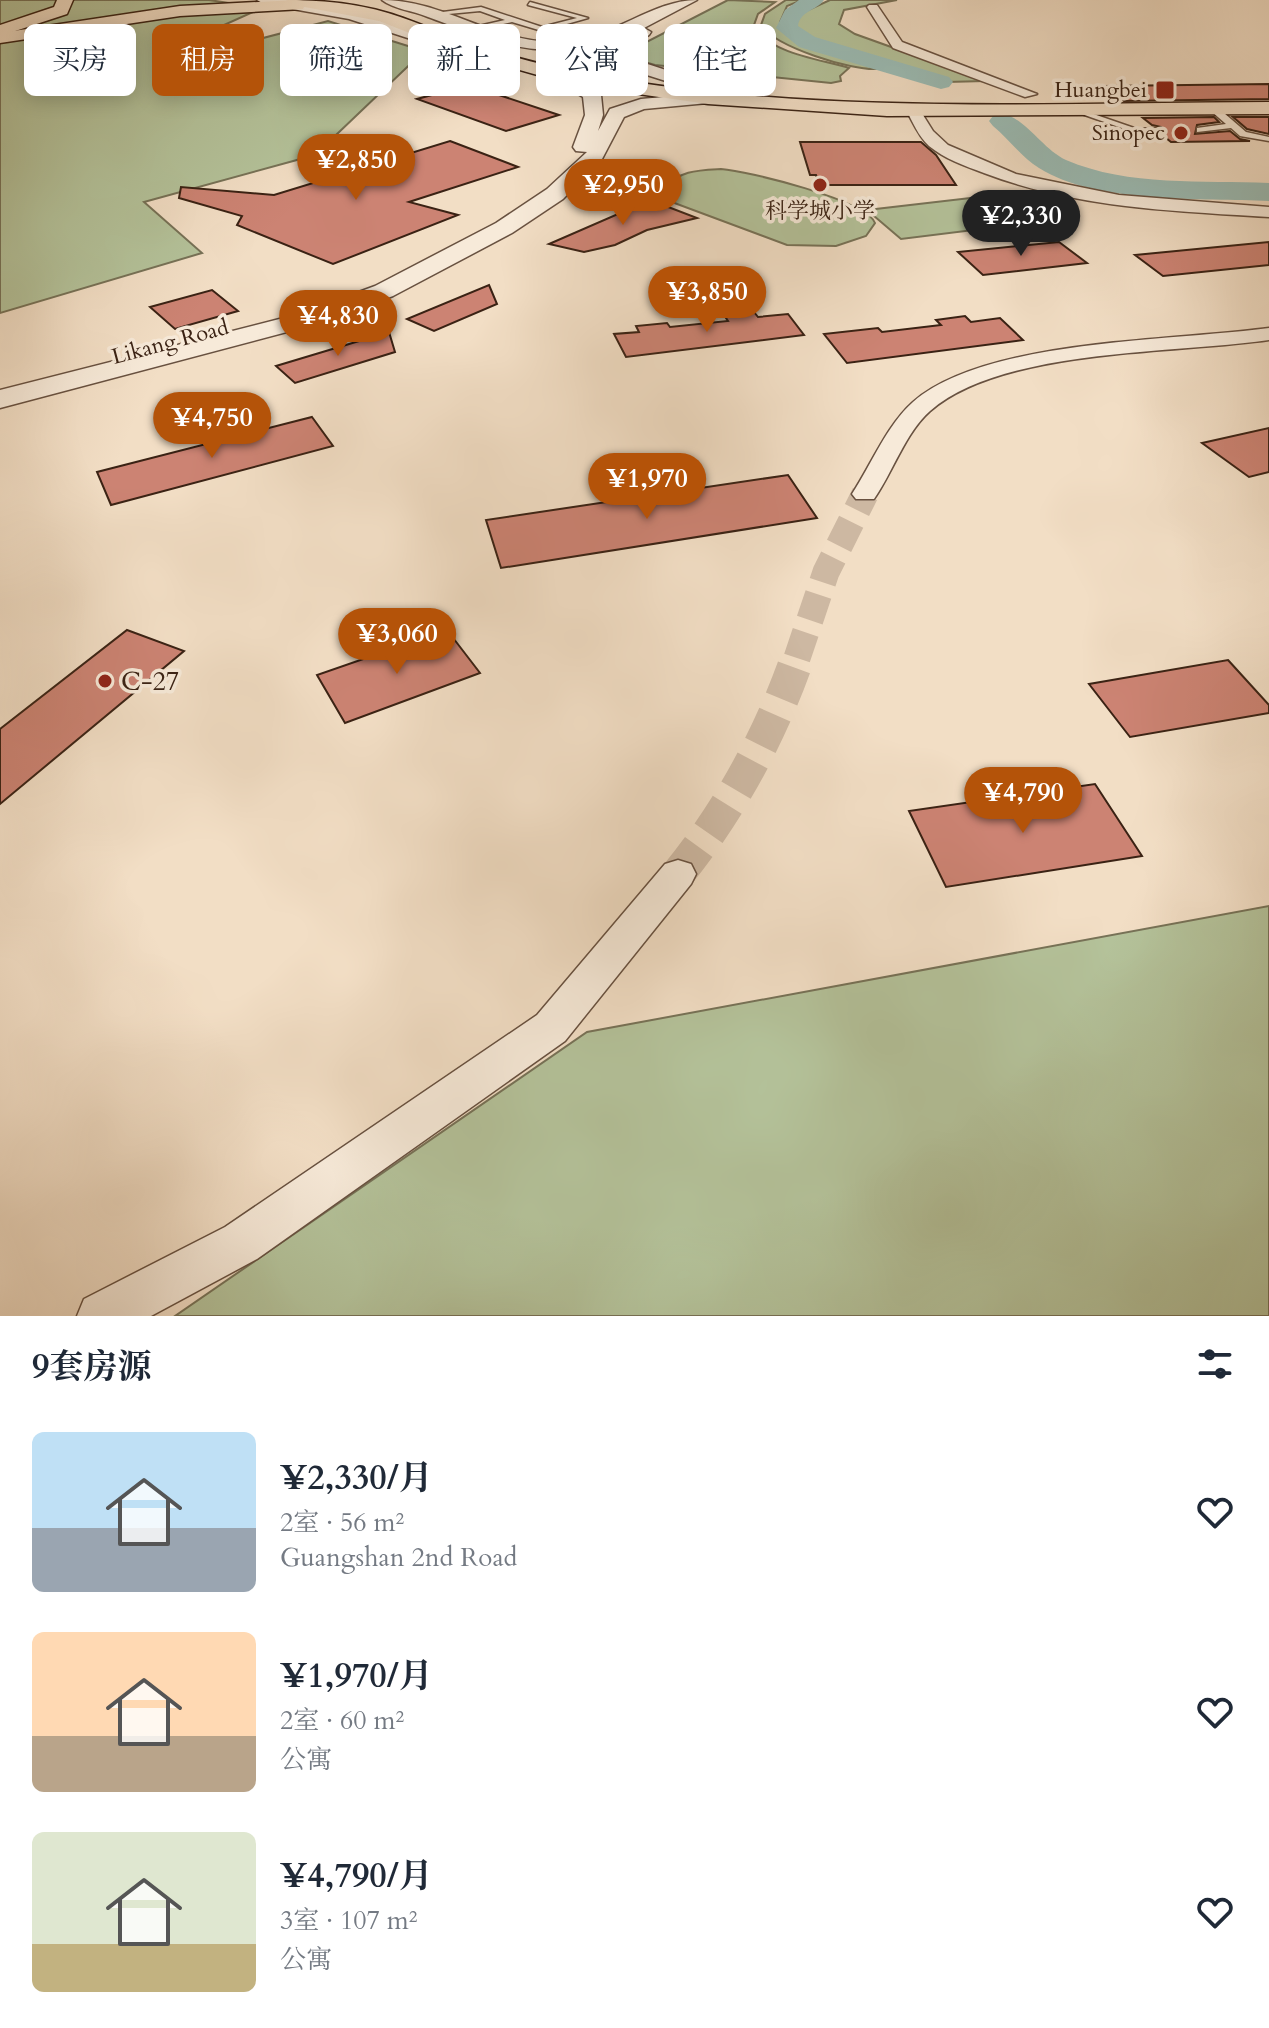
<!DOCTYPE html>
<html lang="zh">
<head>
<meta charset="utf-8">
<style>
  :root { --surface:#fff; --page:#f6f6f7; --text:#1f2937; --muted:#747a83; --accent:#b45309 }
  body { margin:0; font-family:Cardo,"Noto Serif SC",serif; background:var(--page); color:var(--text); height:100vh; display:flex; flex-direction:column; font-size:30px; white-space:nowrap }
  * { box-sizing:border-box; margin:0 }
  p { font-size:26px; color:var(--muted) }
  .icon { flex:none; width:44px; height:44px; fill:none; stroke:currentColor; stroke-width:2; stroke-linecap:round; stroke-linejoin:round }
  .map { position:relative; height:1316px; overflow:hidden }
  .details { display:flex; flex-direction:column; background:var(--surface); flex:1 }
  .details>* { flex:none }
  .guide { position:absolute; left:24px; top:24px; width:800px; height:72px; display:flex; gap:16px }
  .price { position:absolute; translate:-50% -68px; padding:0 18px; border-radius:28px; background:var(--accent); color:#fff; font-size:26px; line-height:52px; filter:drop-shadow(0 2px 4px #0008) }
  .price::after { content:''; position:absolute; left:50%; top:48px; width:24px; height:18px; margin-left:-12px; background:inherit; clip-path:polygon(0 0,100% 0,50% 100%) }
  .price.on { background:#222; color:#fff }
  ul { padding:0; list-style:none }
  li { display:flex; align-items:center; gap:24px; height:200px; padding:0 32px }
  li span { display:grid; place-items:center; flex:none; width:224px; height:160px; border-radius:12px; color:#555 }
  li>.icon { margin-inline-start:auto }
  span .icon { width:96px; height:96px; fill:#fffc; stroke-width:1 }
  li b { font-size:34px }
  h2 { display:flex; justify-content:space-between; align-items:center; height:96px; padding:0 32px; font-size:34px }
  .tag { padding:0 28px; border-radius:12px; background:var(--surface); box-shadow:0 4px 20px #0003; font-size:28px; line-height:72px }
  .tag.on { background:var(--accent); color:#fff }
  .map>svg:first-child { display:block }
  .green { fill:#b4c29a; stroke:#777257; stroke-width:2 }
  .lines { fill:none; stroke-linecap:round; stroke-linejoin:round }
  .river { fill:#9bbcb5; fill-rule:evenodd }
  .building { fill:#cc8373; stroke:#3a2214; stroke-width:2 }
  .minor-tunnel-far1 { stroke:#cdb8a2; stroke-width:27; stroke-dasharray:27 13; stroke-linecap:butt }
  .minor-tunnel { stroke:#cdb8a2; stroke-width:34; stroke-dasharray:34 17; stroke-linecap:butt }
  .service-casing { stroke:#685140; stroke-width:3 }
  .minor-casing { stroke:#685140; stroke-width:3 }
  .tertiary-casing { stroke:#685140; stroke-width:3 }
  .primary-casing { stroke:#3a2214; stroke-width:3 }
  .trunk-casing { stroke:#3a2214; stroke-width:3 }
  .motorway-casing { stroke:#3a2214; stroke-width:3 }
  .service { fill:#f7ead9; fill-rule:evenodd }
  .minor { fill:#f7ead9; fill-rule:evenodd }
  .tertiary { fill:#f7ead9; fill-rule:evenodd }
  .primary { fill:#f2dec5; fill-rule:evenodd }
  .trunk { fill:#f2dec5; fill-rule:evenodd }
  .motorway { fill:#f2dec5; fill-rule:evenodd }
  .poi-dot { fill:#8f2418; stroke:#f7ead9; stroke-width:3 }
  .labels { text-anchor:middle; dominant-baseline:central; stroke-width:7; stroke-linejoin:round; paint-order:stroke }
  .far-poi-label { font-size:22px; fill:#3a2214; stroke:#f7ead9; text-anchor:end }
  .far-street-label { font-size:22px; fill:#3a2214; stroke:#f7ead9 }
  .poi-label { font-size:26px; fill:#3a2214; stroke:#f7ead9; text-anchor:start }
</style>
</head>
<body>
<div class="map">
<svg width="1269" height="1316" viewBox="0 0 1269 1316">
  <rect width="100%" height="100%" fill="#f2dec5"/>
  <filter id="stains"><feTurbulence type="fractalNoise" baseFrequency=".0025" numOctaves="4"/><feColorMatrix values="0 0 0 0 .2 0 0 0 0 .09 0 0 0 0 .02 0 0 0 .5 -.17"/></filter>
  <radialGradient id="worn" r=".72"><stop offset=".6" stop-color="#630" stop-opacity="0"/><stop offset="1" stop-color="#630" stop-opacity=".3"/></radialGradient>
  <g class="green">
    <path d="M0 0H209L262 8 204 34 244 43 328 21 424 51 315 155 144 202 202 253 0 313Z"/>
    <path d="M728 0 775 2 758 14 754 25C769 54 820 59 849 68L840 76 841 81 831 83 655 65 634 59 627 52Z"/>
    <path d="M786 0H802L787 6 780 22 782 29 793 38 877 69C852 71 775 47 761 25L765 14Z"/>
    <path d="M830 0H897L844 10 839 24 855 34 986 81 946 82 808 39 793 28 795 16Z"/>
    <path d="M721 169C748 171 866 200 875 223L866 236 836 246 787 245 610 179 624 174 666 189C676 170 702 170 721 169Z"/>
    <path d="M1022 192 1062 219 901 239 867 210Z"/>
    <path d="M1269 906V1316H175L587 1032Z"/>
  </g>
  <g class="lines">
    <g class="river">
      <path d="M799 0H824C816 11 800 11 798 26L815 37 949 77 953 82 949 87 941 89 799 47 776 28 785 10Z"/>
      <path d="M1002 113C1028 120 1042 149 1066 160 1129 187 1203 180 1269 183V201C1203 198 1096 204 1039 168 1021 157 1009 139 993 126L989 121 993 116Z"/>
    </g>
  </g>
  <g class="building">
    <path d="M1269 84V99L1124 101 1107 86Z"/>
    <path d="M469 85 559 115 506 131 417 99Z"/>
    <path d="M1214 117 1219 122 1197 125 1195 134 1230 131 1240 139 1250 141 1171 142 1160 133 1161 127 1152 125 1143 118Z"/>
    <path d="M1233 117H1269V134L1247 129Z"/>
    <path d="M450 141 518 167 409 202 458 215 333 264 237 225 242 216 179 198 181 187 274 195Z"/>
    <path d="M800 142H921L936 155 956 185H819L816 175H810Z"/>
    <path d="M650 200 697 218 647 230 615 245 584 252 549 244Z"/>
    <path d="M1059 242 1087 263 983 275 958 252Z"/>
    <path d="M1269 242V265L1163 276 1135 255Z"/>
    <path d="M489 285 497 304 434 331 407 319Z"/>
    <path d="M212 290 238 311 175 329 150 307Z"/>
    <path d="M754 312 758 317 788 314 804 335 626 357 614 334 639 332 636 326 667 323 670 327 728 321 724 315Z"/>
    <path d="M965 316 971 322 1000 318 1023 340 847 363 824 334 878 328 882 332 941 325 936 320Z"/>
    <path d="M389 332 395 352 295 383 276 366Z"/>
    <path d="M312 417 333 446 111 505 97 472Z"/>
    <path d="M1269 428V472L1249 477 1202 443Z"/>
    <path d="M788 475 817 518 501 568 486 520Z"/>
    <path d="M127 630 184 651 0 804V729Z"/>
    <path d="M447 630 480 673 345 723 317 675Z"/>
    <path d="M1228 660 1269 705V713L1130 737 1089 684Z"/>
    <path d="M1095 784 1142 856 946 887 909 811Z"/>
  </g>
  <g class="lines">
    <path class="minor-tunnel-far1" d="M797 658 826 572 865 494"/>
    <path class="minor-tunnel" d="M678 874C730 810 771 734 798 656"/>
    <defs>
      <g id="service">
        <path d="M530 2 588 18 542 31 512 22 476 30 474 27 505 20 480 11 438 15 435 13 481 7 542 27 577 18 528 5Z"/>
        <path d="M1211 107H1217L1246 132 1269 137V141L1240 136 1231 128 1197 132V128L1226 124 1211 111Z"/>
        <path d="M1076 108 1137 129 1156 128 1160 130 1136 133 1076 112Z"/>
      </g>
      <g id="minor">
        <path d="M869 5H877L902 42 1037 94 1025 97 893 48 867 7Z"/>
        <path d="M913 106 918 107 933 131 948 145 1016 174 1119 195 1269 207V217C1173 211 1075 208 984 173 965 166 945 159 929 146 918 136 913 122 906 110Z"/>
        <path d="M1269 328V340C1175 354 1002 348 930 411 905 433 893 472 874 499H856L852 494C871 465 887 425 913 402 985 339 1174 341 1269 328Z"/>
        <path d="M678 860 691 864 696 874 691 884 565 1041 257 1259 151 1316H77L84 1299 225 1227 537 1015 665 864Z"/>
      </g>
      <g id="tertiary">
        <path d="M257 0H290L352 11 428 37 420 42 349 19 264 4Z"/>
        <path d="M382 0C442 0 492 41 552 42 609 43 650 0 697 0L644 28 651 32 649 35 623 51V56L675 73 678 77 675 81 669 82 609 63 607 49 627 35C544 65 505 45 428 17 414 11 393 9 382 0Z"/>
        <path d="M556 69 601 95 603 115 598 131 610 109 641 99 708 93 717 98 708 103 644 109 624 117 602 159 563 199 512 233 393 296 317 324 0 408V390L299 314 375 286 496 223 547 189 587 152 576 151 573 147 585 115 583 97 550 78 547 74Z"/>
      </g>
      <path id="primary" d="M296 0 303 1 305 5 303 9 180 16 0 43V33L180 6Z"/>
      <path id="trunk" d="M286 0C320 0 355 3 388 13 419 22 448 37 479 47 517 58 557 69 597 76 818 115 1045 103 1269 102V114L887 116 708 104 596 88 541 76 463 54 379 21 294 5Z"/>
      <path id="motorway" d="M57 0H73L67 14 0 36V25L54 7Z"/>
    </defs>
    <use href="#service" class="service-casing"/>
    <use href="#minor" class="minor-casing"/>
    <use href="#tertiary" class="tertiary-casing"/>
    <use href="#primary" class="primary-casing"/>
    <use href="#trunk" class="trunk-casing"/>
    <use href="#motorway" class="motorway-casing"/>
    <use href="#service" class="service"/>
    <use href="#minor" class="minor"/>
    <use href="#tertiary" class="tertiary"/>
    <use href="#primary" class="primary"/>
    <use href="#trunk" class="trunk"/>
    <use href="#motorway" class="motorway"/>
  </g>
  <g class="poi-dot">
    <rect x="1155" y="80" width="20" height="20" rx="4"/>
    <circle cx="1181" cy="133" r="8"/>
    <circle cx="820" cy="185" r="8"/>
    <circle cx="105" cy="681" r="8"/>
  </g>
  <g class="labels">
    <g class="far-poi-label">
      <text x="1147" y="90">Huangbei</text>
      <text x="1165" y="133">Sinopec</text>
      <text x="820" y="211" text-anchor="middle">科学城小学</text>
    </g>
    <g class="far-street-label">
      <text transform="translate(170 342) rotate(-15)">Likang Road</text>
    </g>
    <g class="poi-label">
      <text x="121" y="681">C-27</text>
    </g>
  </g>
  <rect width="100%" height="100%" filter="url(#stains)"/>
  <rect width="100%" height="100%" fill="url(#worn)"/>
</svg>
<b class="price" style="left:356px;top:202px">¥2,850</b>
<b class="price" style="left:623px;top:227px">¥2,950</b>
<b class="price on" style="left:1021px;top:258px">¥2,330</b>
<b class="price" style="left:707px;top:334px">¥3,850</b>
<b class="price" style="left:338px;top:358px">¥4,830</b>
<b class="price" style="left:212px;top:460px">¥4,750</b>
<b class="price" style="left:647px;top:521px">¥1,970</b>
<b class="price" style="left:397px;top:676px">¥3,060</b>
<b class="price" style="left:1023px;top:835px">¥4,790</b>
<div class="guide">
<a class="tag">买房</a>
<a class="tag on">租房</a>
<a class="tag">筛选</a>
<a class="tag">新上</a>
<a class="tag">公寓</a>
<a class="tag">住宅</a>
</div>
</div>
<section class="details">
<h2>9套房源<svg class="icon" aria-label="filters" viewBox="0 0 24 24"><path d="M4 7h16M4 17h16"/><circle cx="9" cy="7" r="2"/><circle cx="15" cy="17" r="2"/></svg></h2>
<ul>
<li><span style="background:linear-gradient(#bfe0f5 60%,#9aa5b1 0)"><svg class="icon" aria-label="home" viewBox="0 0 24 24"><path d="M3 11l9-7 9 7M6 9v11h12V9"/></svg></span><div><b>¥2,330/月</b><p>2室 · 56 m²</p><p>Guangshan 2nd Road</p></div><svg class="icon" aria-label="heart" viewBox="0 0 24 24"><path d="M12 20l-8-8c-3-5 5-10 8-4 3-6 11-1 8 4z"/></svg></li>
<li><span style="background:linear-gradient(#ffd9b3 65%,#b9a48a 0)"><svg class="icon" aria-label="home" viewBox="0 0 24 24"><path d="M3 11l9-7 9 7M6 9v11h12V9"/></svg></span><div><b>¥1,970/月</b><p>2室 · 60 m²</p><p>公寓</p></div><svg class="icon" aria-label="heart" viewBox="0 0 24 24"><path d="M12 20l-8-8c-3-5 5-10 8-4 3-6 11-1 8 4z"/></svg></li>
<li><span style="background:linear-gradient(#dfe7d0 70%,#c2b280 0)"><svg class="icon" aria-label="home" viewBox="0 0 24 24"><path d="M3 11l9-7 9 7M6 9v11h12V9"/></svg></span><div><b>¥4,790/月</b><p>3室 · 107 m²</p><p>公寓</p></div><svg class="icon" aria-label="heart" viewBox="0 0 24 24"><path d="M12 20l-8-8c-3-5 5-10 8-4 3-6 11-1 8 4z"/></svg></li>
</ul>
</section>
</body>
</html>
